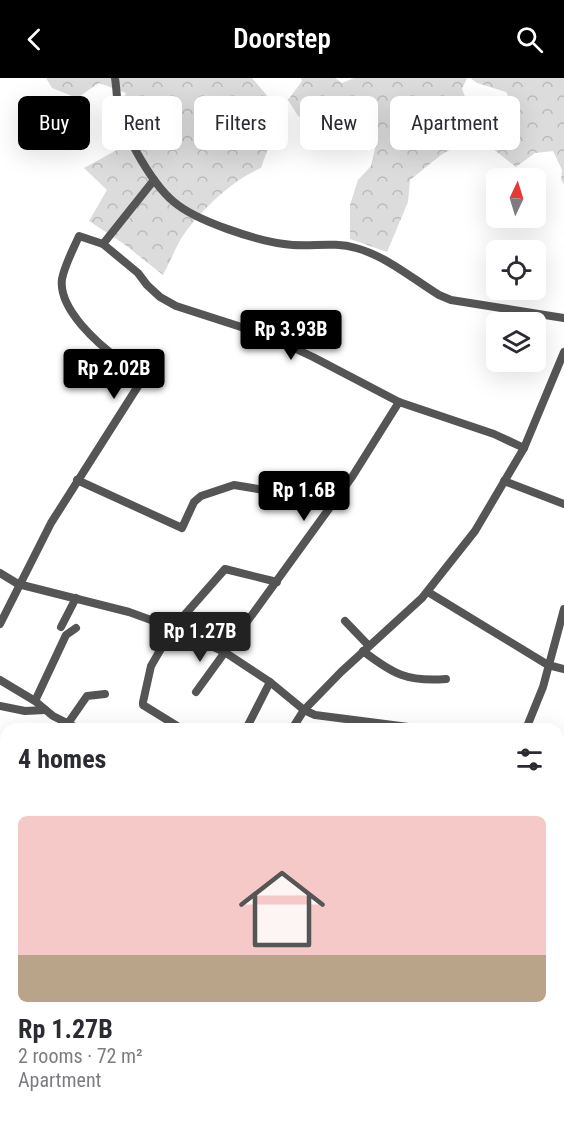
<!DOCTYPE html>
<html lang="en">
<head>
<meta charset="utf-8">
<style>
  :root { --surface:#fff; --page:#f7f7f7; --text:#2b2b33; --muted:#7c7c81; --accent:#000 }
  body { margin:0; font-family:"Roboto Condensed",sans-serif; background:var(--page); color:var(--text); height:100vh; display:flex; flex-direction:column; font-size:22px; white-space:nowrap }
  * { box-sizing:border-box; margin:0 }
  p { font-size:20px; color:var(--muted) }
  .icon { flex:none; width:33px; height:33px; fill:none; stroke:currentColor; stroke-width:2; stroke-linecap:round; stroke-linejoin:round }
  .map { position:relative; flex:1; overflow:hidden }
  .details { position:absolute; left:0px; top:645px; width:564px; height:404px; display:flex; flex-direction:column; background:var(--surface); border-radius:18px 18px 0 0; box-shadow:0 6px 24px #0002 }
  .details>* { flex:none }
  .banner { position:absolute; left:18px; top:18px; width:528px; height:54px; display:flex; gap:12px }
  .needle { width:39px; rotate:4deg }
  .fabs { position:absolute; left:486px; top:90px; display:grid; gap:12px }
  .fabs a { display:grid; place-items:center; width:60px; height:60px; border-radius:9px; background:var(--surface); box-shadow:0 6px 24px #0002; font-size:30px }
  .price { position:absolute; translate:-50% -51px; padding:0 14px; border-radius:6px; background:var(--accent); color:#fff; font-size:20px; line-height:39px; filter:drop-shadow(0 2px 3px #0008) }
  .price::after { content:''; position:absolute; left:50%; top:36px; width:18px; height:14px; margin-left:-9px; background:inherit; clip-path:polygon(0 0,100% 0,50% 100%) }
  .price.on { background:#222; color:#fff }
  ul { padding:0; list-style:none }
  li { display:grid; align-content:center; gap:12px; height:318px; padding:0 18px }
  li span { display:grid; place-items:center; height:186px; border-radius:9px; color:#555 }
  li>.icon { margin-inline-start:auto }
  span .icon { width:108px; height:108px; fill:#fffc; stroke-width:1 }
  li b { font-size:26px }
  h2 { display:flex; justify-content:space-between; align-items:center; height:72px; padding:0 18px; font-size:26px }
  .tag { padding:0 21px; border-radius:9px; background:var(--surface); box-shadow:0 6px 24px #0002; font-size:21px; line-height:54px }
  .tag.on { background:var(--accent); color:#fff }
  header { display:flex; justify-content:space-between; align-items:center; height:78px; padding:0 18px; background:var(--accent); color:#fff; font-size:27px; font-weight:600 }
  .map>svg:first-child { display:block }
  .forest { fill:url(#forest-crowns) }
  .lines { fill:none; stroke-linecap:round; stroke-linejoin:round }
  .minor { stroke:#555; stroke-width:8 }
  .tertiary { stroke:#555; stroke-width:10 }
</style>
</head>
<body>
<header><svg class="icon" aria-label="back" viewBox="0 0 24 24"><path d="M15 5l-7 7 7 7"/></svg>Doorstep<svg class="icon" aria-label="search" viewBox="0 0 24 24"><circle cx="10" cy="10" r="6"/><path d="M15 15l6 6"/></svg></header>
<div class="map">
<svg width="564" height="1048" viewBox="0 0 564 1048">
  <defs>
    <pattern id="forest-crowns" width="20" height="18" patternUnits="userSpaceOnUse" patternTransform="scale(1.5)"><rect width="20" height="18" fill="#dcdcdc"/><path d="M2 6a3 3 0 1 1 6 0M12 15a3 3 0 1 1 6 0" fill="none" stroke="#bbb"/></pattern>
  </defs>
  <rect width="100%" height="100%" fill="#fff"/>
  <g class="forest">
    <path d="M46 0H252L275 27 276 36 267 43 271 62 261 90C231 103 204 130 184 156 176 168 170 184 163 197L124 166 89 143 107 112 84 90 135 62 113 43 126 15 99 5 77 20 52 10Z"/>
    <path d="M301 0H335L342 5 354 0H467L462 11 471 34 458 67 441 77 410 102 408 124 387 174 350 161V127L358 102 371 88 378 57 364 44 336 34 318 48 298 38 288 22 302 3Z"/>
    <path d="M470 0H564V106L561 102 562 92 553 73 535 75 516 89 488 67 514 29 506 14 477 5Z"/>
  </g>
  <g class="lines">
    <g class="minor">
      <path d="M115 0C117 13 117 28 120 41 123 52 131 63 136 73 146 91 158 111 174 124 196 143 255 162 284 166 308 170 332 163 356 170 386 178 413 201 439 217L451 222 564 240"/>
      <path d="M103 166 154 102"/>
      <path d="M77 402 182 450 194 424 201 418 234 407 264 412 282 404 289 403 301 406 333 426"/>
      <path d="M504 403 564 426"/>
      <path d="M0 495 18 506 129 534 173 550 226 575 270 604 304 632 315 637 424 651"/>
      <path d="M428 514 548 587 564 591"/>
      <path d="M345 543 369 568"/>
      <path d="M0 546 51 445 140 305C138 293 129 288 120 282 98 266 58 231 62 201 65 186 73 172 79 158L103 166 138 195 147 207 160 219 176 228 266 257 313 279 399 324 494 356 524 370"/>
      <path d="M61 549 76 520"/>
      <path d="M363 573C393 596 407 604 446 601"/>
      <path d="M0 602 35 623 53 638 79 651"/>
      <path d="M196 614 352 399 399 324"/>
      <path d="M35 623 66 557 76 550"/>
      <path d="M0 628 25 633 45 632"/>
      <path d="M64 651 87 618 105 616"/>
      <path d="M182 651 143 627V624L151 588 173 550 225 491 277 504"/>
      <path d="M246 651 270 604"/>
      <path d="M292 651 304 632 341 594 422 520 475 453 524 370 564 274"/>
      <path d="M496 651H500"/>
      <path d="M526 651 543 609 564 531"/>
      <path d="M0 688 6 689"/>
      <path d="M558 696 564 698"/>
      <path d="M0 770 6 771"/>
      <path d="M558 775 564 778"/>
      <path d="M558 837 564 839"/>
      <path d="M0 877 6 880"/>
      <path d="M558 979 564 981"/>
      <path d="M0 993 6 981"/>
      <path d="M558 1038 564 1041"/>
      <path d="M381 1042 400 1048"/>
      <path d="M336 1048 339 1042"/>
      <path d="M427 1048 428 1042"/>
    </g>
    <g class="tertiary">
      <path d="M0 993 6 994"/>
      <path d="M100 1042 112 1048"/>
    </g>
  </g>
</svg>
<div class="fabs">
<a><svg class="needle" viewBox="-14 -14 28 28"><path d="M0-13l5 13h-10z" fill="#e53935"/><path d="M0 13l5-13h-10z" fill="#7c7c81"/></svg></a>
<a><svg class="icon" aria-label="locate" viewBox="0 0 24 24"><circle cx="12" cy="12" r="6"/><path d="M12 2v4M12 18v4M2 12h4M18 12h4"/></svg></a>
<a><svg class="icon" aria-label="layers" viewBox="0 0 24 24"><path d="M12 4l9 5-9 5-9-5zM3 14l9 5 9-5"/></svg></a>
</div>
<b class="price" style="left:291px;top:283px">Rp 3.93B</b>
<b class="price" style="left:114px;top:322px">Rp 2.02B</b>
<b class="price" style="left:304px;top:444px">Rp 1.6B</b>
<b class="price on" style="left:200px;top:585px">Rp 1.27B</b>
<div class="banner">
<a class="tag on">Buy</a>
<a class="tag">Rent</a>
<a class="tag">Filters</a>
<a class="tag">New</a>
<a class="tag">Apartment</a>
</div>
<section class="details">
<h2>4 homes<svg class="icon" aria-label="filters" viewBox="0 0 24 24"><path d="M4 7h16M4 17h16"/><circle cx="9" cy="7" r="2"/><circle cx="15" cy="17" r="2"/></svg></h2>
<ul>
<li><span style="background:linear-gradient(#f6c9c9 75%,#b9a48a 0)"><svg class="icon" aria-label="home" viewBox="0 0 24 24"><path d="M3 11l9-7 9 7M6 9v11h12V9"/></svg></span><div><b>Rp 1.27B</b><p>2 rooms · 72 m²</p><p>Apartment</p></div></li>
</ul>
</section>
</div>
</body>
</html>
